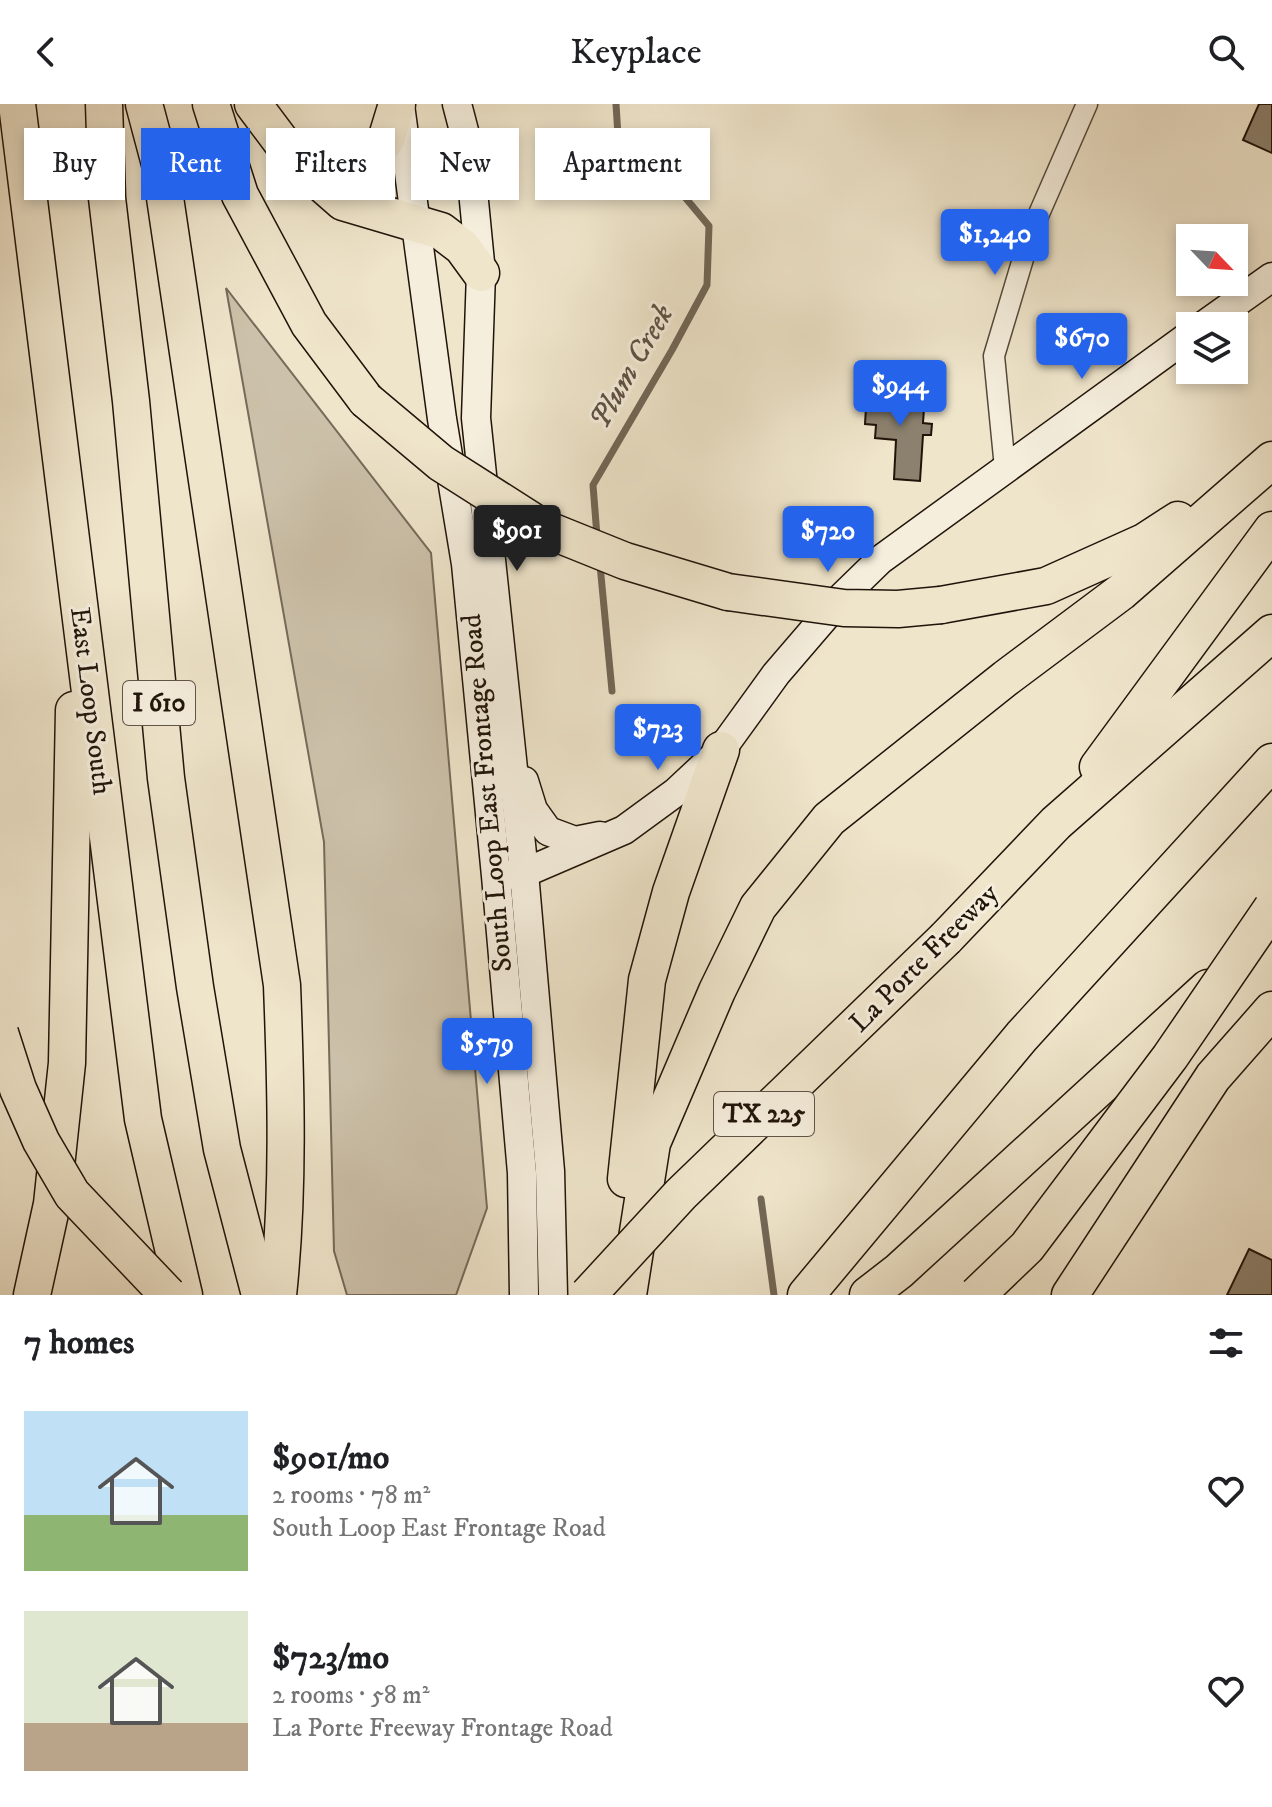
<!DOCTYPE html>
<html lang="en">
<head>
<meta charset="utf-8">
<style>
  :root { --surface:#fff; --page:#f6f6f6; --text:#202124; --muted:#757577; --accent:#2563eb }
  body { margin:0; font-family:"IM FELL DW Pica",serif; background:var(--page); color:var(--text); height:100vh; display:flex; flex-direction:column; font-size:30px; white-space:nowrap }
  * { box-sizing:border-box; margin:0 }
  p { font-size:26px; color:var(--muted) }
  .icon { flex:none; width:44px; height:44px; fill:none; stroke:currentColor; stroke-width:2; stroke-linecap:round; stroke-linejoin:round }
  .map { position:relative; height:1191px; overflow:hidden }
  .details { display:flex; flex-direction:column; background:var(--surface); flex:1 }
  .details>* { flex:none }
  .banner { position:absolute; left:24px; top:24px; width:800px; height:72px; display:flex; gap:16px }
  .needle { width:52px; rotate:115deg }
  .controls { position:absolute; left:1176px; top:120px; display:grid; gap:16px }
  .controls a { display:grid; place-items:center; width:72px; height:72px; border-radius:0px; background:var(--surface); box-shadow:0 4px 12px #0003; font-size:40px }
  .price { position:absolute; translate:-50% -68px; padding:0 18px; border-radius:8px; background:var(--accent); color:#fff; font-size:26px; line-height:52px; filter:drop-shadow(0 2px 4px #0008) }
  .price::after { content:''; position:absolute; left:50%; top:48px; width:24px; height:18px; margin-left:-12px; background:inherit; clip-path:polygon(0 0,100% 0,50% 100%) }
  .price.on { background:#222; color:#fff }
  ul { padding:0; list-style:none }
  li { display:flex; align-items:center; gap:24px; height:200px; padding:0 24px }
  li span { display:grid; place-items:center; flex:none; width:224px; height:160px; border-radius:0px; color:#555 }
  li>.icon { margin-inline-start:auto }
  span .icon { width:96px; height:96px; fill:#fffc; stroke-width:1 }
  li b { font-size:34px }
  h2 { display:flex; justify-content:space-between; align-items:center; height:96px; padding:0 24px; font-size:34px }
  .tag { padding:0 28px; border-radius:0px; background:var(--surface); box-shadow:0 4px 12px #0003; font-size:28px; line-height:72px }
  .tag.on { background:var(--accent); color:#fff }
  header { display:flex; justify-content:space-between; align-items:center; height:104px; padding:0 24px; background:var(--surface); font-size:36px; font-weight:600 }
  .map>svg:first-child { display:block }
  .green { fill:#ccc1aa; stroke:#766a5a; stroke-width:2 }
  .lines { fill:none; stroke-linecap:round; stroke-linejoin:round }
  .stream { stroke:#726756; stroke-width:7 }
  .building { fill:#8c816e; stroke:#20140a; stroke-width:2 }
  .street-casing { stroke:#54483a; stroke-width:23 }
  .secondary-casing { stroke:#20140a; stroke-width:31 }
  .highway-casing { stroke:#20140a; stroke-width:39 }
  .street { stroke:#f5eedd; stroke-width:20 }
  .secondary { stroke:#f5eedd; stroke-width:28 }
  .highway { stroke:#efe5cb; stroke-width:36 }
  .highway-bridge-casing { stroke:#20140a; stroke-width:39; stroke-linecap:butt }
  .highway-bridge { stroke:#efe5cb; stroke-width:36 }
  .labels { text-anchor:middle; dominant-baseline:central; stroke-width:6; stroke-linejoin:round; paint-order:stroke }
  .shield { fill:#f5eedd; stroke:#605549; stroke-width:2 }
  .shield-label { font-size:26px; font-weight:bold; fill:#20140a }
  .street-label { font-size:28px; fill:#20140a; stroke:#f5eedd }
  .water-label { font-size:30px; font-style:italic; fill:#5e5243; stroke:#f5eedd }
</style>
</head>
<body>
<header><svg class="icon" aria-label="back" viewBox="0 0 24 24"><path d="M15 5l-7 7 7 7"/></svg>Keyplace<svg class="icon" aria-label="search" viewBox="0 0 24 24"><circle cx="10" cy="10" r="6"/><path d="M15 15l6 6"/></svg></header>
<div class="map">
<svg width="1272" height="1191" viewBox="0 0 1272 1191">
  <rect width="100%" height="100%" fill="#efe5cb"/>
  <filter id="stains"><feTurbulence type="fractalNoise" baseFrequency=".0025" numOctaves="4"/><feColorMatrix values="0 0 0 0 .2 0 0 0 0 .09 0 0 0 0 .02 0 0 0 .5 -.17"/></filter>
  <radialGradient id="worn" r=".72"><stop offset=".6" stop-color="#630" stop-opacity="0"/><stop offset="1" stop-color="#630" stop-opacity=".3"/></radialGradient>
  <path class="green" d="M226 184 431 449 487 1104 456 1191H347L334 1147 324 738Z"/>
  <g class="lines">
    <g class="stream">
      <path d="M597 432 593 381 672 246 707 181 709 122 668 73 618 32 616 0"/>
      <path d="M600 461 612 587"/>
      <path d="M761 1095 774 1191"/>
    </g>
  </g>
  <g class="building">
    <path d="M1259 0H1272V49L1243 36Z"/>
    <path d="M867 286 925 289 923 319 932 320 931 331H923L920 377 894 375 896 336 875 334 876 321 865 320Z"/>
    <path d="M1249 1145 1272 1156V1191H1227Z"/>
  </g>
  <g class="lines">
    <defs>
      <path id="street" d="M1005 364 994 252 1031 128 1087 0"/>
      <g id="secondary">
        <path d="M457 0 469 46 481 169 476 314 524 769 550 1067 553 1191"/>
        <path d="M400 1 442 315 466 460 496 772 522 1069 524 1191"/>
        <path d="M1203 222 1272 173"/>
        <path d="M524 677 533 706 548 727 575 737 600 732"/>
        <path d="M507 771 524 769 624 726 676 688 721 646 776 570 843 492 880 456 1190 231"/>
      </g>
      <g id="highway">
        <path d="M17 0 143 1015 184 1191"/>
        <path d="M104 0 107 94 131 297 166 674 195 883 222 1045 260 1191"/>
        <path d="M144 0 160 60 282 881C286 984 289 1088 278 1191"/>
        <path d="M211 0 240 91 309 220 366 296"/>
        <path d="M253 0 295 56 343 98 441 127 462 143 481 169"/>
        <path d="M299 50 340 65H353L365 59 386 36 397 0"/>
        <path d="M543 424 625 457 728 488"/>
        <path d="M941 501 1046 482 1144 438 1178 416"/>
        <path d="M1098 663 1272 426"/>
        <path d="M946 834 1056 719 1272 529"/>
        <path d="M626 1075 647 876 671 788 721 646"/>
        <path d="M32 1191 52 1100 67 959 74 606"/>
        <path d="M628 1191 652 1039 717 887 758 803 829 715 1006 574 1121 488 1272 356"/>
        <path d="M806 1191 1022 932 1272 658"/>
        <path d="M868 1191 899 1167 1208 884"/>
        <path d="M1070 1191 1213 973 1272 906"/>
      </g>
    </defs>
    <use href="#street" class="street-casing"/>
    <use href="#secondary" class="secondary-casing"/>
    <use href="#highway" class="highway-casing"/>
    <use href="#street" class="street"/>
    <use href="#secondary" class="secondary"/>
    <use href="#highway" class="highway"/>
    <defs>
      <g id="highway-bridge">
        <path d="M366 296 441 359 543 424"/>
        <path d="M728 488 844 504 898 505 941 501"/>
        <path d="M0 929 18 985 41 1037 72 1090 168 1191"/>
        <path d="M588 1191 681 1090 946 834"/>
        <path d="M977 1191 1027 1143 1170 953 1272 804"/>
      </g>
    </defs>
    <use href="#highway-bridge" class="highway-bridge-casing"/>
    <use href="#highway-bridge" class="highway-bridge"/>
  </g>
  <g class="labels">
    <g class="shield">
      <rect x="123" y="577" width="72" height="44" rx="6"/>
      <rect x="714" y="988" width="100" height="44" rx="6"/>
    </g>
    <g class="shield-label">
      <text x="159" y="599">I 610</text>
      <text x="764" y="1010">TX 225</text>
    </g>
    <g class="street-label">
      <text transform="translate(91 597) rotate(83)">East Loop South</text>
      <text transform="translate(487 689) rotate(-95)">South Loop East Frontage Road</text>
      <text transform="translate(924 854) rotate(-45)">La Porte Freeway</text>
    </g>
    <g class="water-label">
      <text transform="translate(632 263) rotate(-60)">Plum Creek</text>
    </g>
  </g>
  <rect width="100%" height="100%" filter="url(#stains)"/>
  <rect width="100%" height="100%" fill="url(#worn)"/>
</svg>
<div class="controls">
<a><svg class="needle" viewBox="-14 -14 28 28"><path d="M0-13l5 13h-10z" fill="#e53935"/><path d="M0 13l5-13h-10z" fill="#757577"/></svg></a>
<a><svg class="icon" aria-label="layers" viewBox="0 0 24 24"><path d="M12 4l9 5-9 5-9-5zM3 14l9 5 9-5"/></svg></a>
</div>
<b class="price" style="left:995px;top:173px">$1,240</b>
<b class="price" style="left:1082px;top:277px">$670</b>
<b class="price" style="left:900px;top:324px">$944</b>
<b class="price on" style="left:517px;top:469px">$901</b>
<b class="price" style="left:828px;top:470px">$720</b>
<b class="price" style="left:658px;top:668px">$723</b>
<b class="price" style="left:487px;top:982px">$579</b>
<div class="banner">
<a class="tag">Buy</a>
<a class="tag on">Rent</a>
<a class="tag">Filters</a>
<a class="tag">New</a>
<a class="tag">Apartment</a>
</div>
</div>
<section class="details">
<h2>7 homes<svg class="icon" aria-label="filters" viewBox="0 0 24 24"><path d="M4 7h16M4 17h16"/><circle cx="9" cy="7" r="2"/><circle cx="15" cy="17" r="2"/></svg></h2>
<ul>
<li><span style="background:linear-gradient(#bfe0f5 65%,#8fb573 0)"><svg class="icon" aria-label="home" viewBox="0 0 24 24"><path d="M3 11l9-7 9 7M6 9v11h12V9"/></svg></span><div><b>$901/mo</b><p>2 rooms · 78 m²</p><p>South Loop East Frontage Road</p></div><svg class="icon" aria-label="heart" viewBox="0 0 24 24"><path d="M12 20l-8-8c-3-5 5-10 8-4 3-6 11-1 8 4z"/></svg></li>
<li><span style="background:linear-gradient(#dfe7d0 70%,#b9a48a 0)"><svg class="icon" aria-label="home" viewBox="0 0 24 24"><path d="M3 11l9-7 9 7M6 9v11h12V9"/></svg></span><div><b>$723/mo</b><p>2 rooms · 58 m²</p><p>La Porte Freeway Frontage Road</p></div><svg class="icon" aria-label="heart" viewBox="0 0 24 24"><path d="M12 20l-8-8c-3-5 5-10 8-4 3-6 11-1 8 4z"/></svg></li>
</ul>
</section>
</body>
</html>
